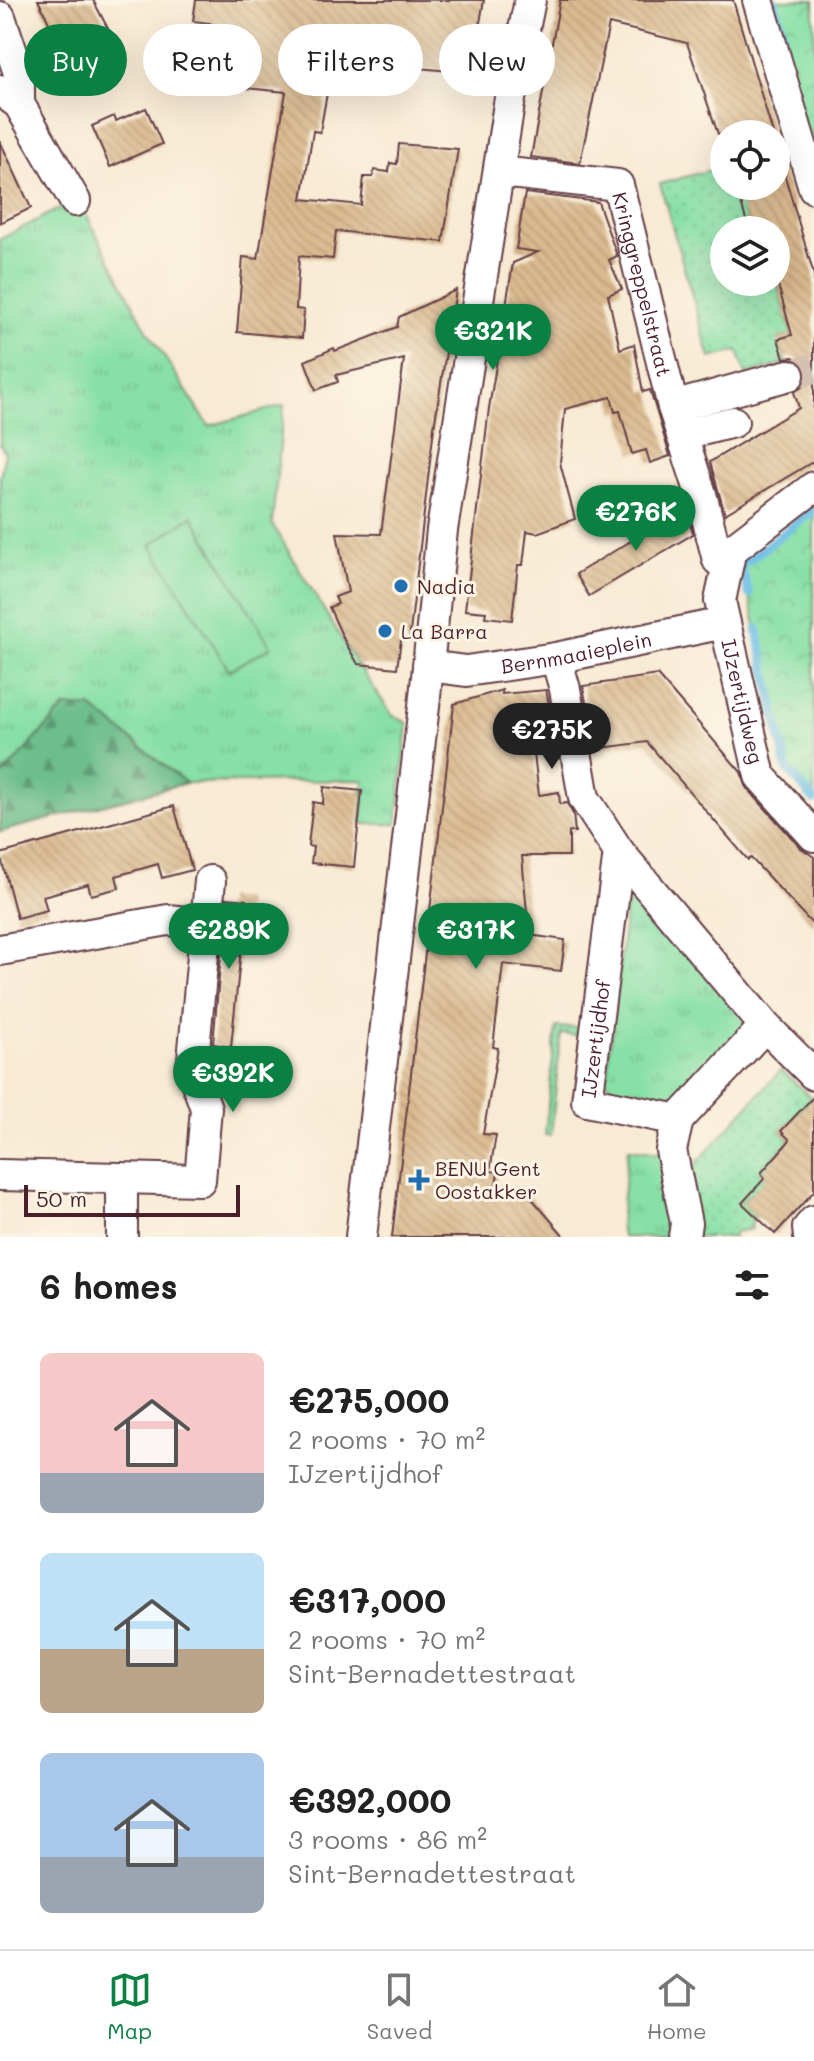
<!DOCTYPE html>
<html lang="en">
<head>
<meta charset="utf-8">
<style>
  :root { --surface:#fff; --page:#f6f6f6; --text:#222; --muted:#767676; --line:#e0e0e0; --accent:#0b8043 }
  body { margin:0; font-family:Mali,sans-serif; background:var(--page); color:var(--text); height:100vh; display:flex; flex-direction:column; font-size:30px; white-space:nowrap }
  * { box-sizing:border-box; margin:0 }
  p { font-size:26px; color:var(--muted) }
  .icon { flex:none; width:44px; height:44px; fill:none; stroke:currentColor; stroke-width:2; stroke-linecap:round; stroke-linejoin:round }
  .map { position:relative; height:1237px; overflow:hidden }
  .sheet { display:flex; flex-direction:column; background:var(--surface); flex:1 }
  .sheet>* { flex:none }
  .guide { position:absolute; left:24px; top:24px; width:766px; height:72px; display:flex; gap:16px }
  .tools { position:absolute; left:710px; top:120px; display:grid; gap:16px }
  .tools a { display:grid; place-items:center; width:80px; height:80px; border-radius:50%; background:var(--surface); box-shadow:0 8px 32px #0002; font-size:40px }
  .scale { position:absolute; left:24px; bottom:20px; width:216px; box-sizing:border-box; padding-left:8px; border:4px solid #4a1f2b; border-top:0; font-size:22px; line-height:28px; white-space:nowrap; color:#4a1f2b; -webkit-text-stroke:6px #fcf5e5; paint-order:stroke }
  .price { position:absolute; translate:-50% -68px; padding:0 18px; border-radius:28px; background:var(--accent); color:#fff; font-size:26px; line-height:52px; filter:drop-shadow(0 2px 4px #0008) }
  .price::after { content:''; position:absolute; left:50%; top:48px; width:24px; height:18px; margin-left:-12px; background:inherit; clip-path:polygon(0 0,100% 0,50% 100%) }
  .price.current { background:#222; color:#fff }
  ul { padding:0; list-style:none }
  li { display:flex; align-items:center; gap:24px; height:200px; padding:0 40px }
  li span { display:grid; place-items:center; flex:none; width:224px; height:160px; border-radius:12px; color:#555 }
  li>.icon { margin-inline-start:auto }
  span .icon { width:96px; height:96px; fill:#fffc; stroke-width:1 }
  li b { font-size:34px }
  h2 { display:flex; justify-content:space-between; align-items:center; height:96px; padding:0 40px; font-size:34px }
  .pill { padding:0 28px; border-radius:36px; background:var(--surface); box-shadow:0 8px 32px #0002; font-size:28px; line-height:72px }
  .pill.current { background:var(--accent); color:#fff }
  .tab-bar { display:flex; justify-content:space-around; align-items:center; height:112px; border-top:2px solid var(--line); background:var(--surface); font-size:22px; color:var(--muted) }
  .tab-bar a { display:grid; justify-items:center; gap:4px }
  .tab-bar .current { color:var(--accent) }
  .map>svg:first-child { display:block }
  .grass { fill:url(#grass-tufts); stroke:#688068; stroke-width:2 }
  .forest { fill:url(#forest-firs); stroke:#5c6e5b; stroke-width:2 }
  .park { fill:url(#park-crowns); stroke:#688068; stroke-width:2 }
  .garden { fill:url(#garden-dots); stroke:#688068; stroke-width:2 }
  .pitch { fill:#87e0a6; stroke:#688068; stroke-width:2 }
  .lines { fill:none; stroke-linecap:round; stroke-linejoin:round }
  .stream { stroke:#6abfe6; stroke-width:9 }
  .building { fill:url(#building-back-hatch) }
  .minor-tunnel { stroke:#d5c1b2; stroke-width:30; stroke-dasharray:30 15; stroke-linecap:butt }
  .minor-casing { stroke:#643d44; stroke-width:34 }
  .minor { stroke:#fff; stroke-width:30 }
  .poi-dot { fill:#1f6fb2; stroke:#fcf5e5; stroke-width:3 }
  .labels { text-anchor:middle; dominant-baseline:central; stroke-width:6; stroke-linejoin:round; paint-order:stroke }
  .street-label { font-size:20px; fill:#4a1f2b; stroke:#fcf5e5 }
  .poi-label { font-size:20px; fill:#4a1f2b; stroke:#fcf5e5; text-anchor:start }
</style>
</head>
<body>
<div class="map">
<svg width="814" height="1237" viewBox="0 0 814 1237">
  <defs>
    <pattern id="grass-tufts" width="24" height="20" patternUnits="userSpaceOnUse" patternTransform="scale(2)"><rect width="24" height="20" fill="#87e0a6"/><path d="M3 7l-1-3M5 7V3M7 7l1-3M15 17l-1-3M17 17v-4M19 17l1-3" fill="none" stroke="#76c08f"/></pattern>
    <pattern id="forest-firs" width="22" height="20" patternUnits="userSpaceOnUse" patternTransform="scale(2)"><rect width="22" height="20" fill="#6dbe8b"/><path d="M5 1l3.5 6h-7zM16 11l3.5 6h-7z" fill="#5c9a72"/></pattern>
    <pattern id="park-crowns" width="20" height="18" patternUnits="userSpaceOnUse" patternTransform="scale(2)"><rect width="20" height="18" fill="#87e0a6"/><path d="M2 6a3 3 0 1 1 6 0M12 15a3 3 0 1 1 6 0" fill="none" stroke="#76c08f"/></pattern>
    <pattern id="garden-dots" width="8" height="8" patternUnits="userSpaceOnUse" patternTransform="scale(2)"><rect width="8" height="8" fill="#87e0a6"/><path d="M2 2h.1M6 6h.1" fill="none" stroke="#76c08f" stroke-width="1.8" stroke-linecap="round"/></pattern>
    <pattern id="building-back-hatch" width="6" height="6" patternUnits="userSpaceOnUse" patternTransform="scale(2)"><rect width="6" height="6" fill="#daba8f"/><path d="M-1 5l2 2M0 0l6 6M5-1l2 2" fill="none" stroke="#bd9f7c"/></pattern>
  </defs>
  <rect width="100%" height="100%" fill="#fcf5e5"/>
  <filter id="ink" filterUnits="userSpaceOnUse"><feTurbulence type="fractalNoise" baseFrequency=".0125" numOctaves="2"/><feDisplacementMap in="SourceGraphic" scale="16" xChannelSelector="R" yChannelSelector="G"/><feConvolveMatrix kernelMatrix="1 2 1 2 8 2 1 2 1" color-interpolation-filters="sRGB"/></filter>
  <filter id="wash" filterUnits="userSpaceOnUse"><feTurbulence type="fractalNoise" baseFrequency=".006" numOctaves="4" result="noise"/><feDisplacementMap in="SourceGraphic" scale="32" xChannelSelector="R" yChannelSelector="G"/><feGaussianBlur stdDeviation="1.8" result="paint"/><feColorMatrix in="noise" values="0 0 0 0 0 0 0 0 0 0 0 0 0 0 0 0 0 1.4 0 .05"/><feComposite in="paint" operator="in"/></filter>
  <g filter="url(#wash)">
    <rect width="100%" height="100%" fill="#f8ead4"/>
    <g class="grass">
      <path d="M78 199 147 330 209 426 284 405 272 524 353 658 393 716 408 723 397 824H362L364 780 186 783 91 707H65L0 778V478L5 453 0 444V239Z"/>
      <path d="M631 894H637L741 1010 747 1029 678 1102 614 1094 606 1080 627 901Z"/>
      <path d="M556 1027 584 1028V1036L561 1034 551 1135H545Z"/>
      <path d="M628 1149 668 1154 672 1237H622L620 1224Z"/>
    </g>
    <path class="forest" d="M65 707H91L186 783 0 832V778Z"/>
    <g class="park">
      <path d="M767 0H814V175Z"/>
      <path d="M814 503V800L787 769 757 628 741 566Z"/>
    </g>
    <g class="garden">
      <path d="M724 166V186H736L749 230H724V282H776V279L792 335 778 339 786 363 746 375 738 351 710 358 660 184Z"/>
      <path d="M781 1070 812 1098 781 1131 790 1140 761 1173 767 1179 742 1202 756 1216 751 1222 752 1229 734 1232V1237H693L682 1179Z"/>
    </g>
    <path class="pitch" d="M192 516 271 647 229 670 151 545Z"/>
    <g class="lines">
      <g class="stream">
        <path d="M774 0 783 34"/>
        <path d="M749 594 741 566 814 510"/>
        <path d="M757 628 787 769 814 800"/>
      </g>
    </g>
    <g id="blocks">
      <g class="building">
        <path d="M38 0H93L115 42 69 65Z"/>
        <path d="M196 0H484L471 73 333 60 320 132 313 131 302 199 361 205 364 177H373L374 170 389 172 390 163 397 164 399 144 458 149 443 242 336 231 333 259 299 256 296 309 304 310 302 338 237 332 243 257 258 259 286 92 215 85 216 76 200 73 210 23 193 21Z"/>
        <path d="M560 0H733L773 134H718L687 43 609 24 580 163 531 157Z"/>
        <path d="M146 108 162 144 110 167 92 126 114 116 116 121Z"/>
        <path d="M0 141 31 208 0 223Z"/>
        <path d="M782 166 814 275V461L725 514 710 462 799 408 794 392 802 387 807 379 806 370 801 362 793 357 784 358 778 339 792 335 776 278V230H749L736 186H776V167Z"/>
        <path d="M525 193 598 202 617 256 609 260 622 289 608 295 620 349 634 344 643 392 650 390 670 456 650 463 646 450 632 454 620 411 615 412 611 397 565 409 560 463 575 519 537 533 527 531 523 565H518L512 620 485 617 486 612 465 610 489 408 513 263 538 252 516 249Z"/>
        <path d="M456 290 434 427 409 641 401 640 397 668 358 664 345 642 329 607 338 604 335 597 348 592 337 533 381 534 404 359 336 375 338 382 316 390 305 361 334 348 335 351 397 327 399 317Z"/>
        <path d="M686 508 693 534 589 596 576 574Z"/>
        <path d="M657 675 741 772 747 788 801 848 814 857V926L751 858 748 860 647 742 594 749 583 686Z"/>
        <path d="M502 690V694L546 690 552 718 530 721 539 795 559 792 560 804 567 803 573 814 575 832H569V856H522L529 935 565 940 561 971 503 964 493 1047 498 1048 483 1134 496 1135 490 1171 498 1172 496 1185 523 1188 565 1237H392L454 704Z"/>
        <path d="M324 787 362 791 354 867 311 863 313 847 308 846 313 802 323 804Z"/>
        <path d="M174 806 192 870 162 878 158 864 116 876 119 888 91 895 88 884 43 896 47 910 17 918 0 854Z"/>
        <path d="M226 898 246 900 231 1047 213 1044Z"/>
        <path d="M814 1096V1191L775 1234 742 1203 765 1178 761 1173 790 1140 781 1131Z"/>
      </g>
    </g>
  </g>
  <g filter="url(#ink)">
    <use href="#blocks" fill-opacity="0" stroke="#643d44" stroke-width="2"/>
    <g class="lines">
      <path class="minor-tunnel" d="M789 375 814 368"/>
      <defs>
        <g id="minor">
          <path d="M758 0 814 188"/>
          <path d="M0 17 19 73V104"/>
          <path d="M0 90 19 104 75 201"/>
          <path id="s1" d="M499 172 618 185 673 407 701 494 718 560 814 487"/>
          <path d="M673 407 789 375"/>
          <path d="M682 435 733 422"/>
          <path id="s2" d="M731 549 720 601 760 776 814 836"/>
          <path d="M556 658 565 689 584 798 619 852"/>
          <path id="s3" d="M428 666 466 671 556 658 724 623"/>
          <path d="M0 950 168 920 206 924"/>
          <path id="s4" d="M765 1026 678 1120 587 1101 619 852 765 1026 814 1075"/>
          <path d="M678 1120 671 1150 686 1223 684 1237"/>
          <path d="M0 1175 200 1180 206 1108 192 1070 210 881"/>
          <path d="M122 1237V1179"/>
          <path d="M361 1237 424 706 442 530 509 104 530 0"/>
          <path d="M809 1237 808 1228 814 1221"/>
        </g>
      </defs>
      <use href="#minor" class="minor-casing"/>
      <use href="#minor" class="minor"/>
    </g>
  </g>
  <g class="poi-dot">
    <circle cx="401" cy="586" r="8"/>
    <circle cx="385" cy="631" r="8"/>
    <path d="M415 1168h8v8h8v8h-8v8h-8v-8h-8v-8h8z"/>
  </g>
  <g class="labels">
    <g class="street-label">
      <text stroke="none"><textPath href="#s1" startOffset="222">Kringgreppelstraat</textPath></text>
      <text stroke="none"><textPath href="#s3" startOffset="150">Bernmaaieplein</textPath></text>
      <text stroke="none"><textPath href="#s2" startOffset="156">IJzertijdweg</textPath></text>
      <text stroke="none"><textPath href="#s4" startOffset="284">IJzertijdhof</textPath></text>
    </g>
    <g class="poi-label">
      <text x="417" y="586">Nadia</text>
      <text x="401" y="631">La Barra</text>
      <text x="435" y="1168">BENU Gent<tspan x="435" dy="23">Oostakker</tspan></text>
    </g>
  </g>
</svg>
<div class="tools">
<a><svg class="icon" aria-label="locate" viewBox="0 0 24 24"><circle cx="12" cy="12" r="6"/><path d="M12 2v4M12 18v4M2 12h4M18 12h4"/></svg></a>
<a><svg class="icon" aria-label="layers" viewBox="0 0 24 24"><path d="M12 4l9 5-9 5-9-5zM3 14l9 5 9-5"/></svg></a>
</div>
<div class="scale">50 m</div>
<b class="price" style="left:493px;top:372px">€321K</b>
<b class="price" style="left:636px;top:553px">€276K</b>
<b class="price current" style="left:552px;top:771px">€275K</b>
<b class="price" style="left:229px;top:971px">€289K</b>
<b class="price" style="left:476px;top:971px">€317K</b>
<b class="price" style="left:233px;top:1114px">€392K</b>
<div class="guide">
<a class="pill current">Buy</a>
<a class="pill">Rent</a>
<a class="pill">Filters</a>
<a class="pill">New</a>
</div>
</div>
<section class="sheet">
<h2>6 homes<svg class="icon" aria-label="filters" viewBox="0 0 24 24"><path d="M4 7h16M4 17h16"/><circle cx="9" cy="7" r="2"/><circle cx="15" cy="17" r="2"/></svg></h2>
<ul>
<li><span style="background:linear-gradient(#f6c9c9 75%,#9aa5b1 0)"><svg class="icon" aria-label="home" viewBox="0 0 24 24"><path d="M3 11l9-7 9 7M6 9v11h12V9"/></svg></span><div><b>€275,000</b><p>2 rooms · 70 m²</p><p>IJzertijdhof</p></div></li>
<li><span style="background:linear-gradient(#bfe0f5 60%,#b9a48a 0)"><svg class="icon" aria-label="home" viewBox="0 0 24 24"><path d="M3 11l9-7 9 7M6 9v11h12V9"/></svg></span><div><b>€317,000</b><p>2 rooms · 70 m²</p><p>Sint-Bernadettestraat</p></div></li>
<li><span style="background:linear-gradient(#a9c7e8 65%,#9aa5b1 0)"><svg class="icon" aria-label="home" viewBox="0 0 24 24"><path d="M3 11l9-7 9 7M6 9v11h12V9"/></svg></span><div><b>€392,000</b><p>3 rooms · 86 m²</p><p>Sint-Bernadettestraat</p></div></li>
</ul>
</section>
<nav class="tab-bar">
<a class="current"><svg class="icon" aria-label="map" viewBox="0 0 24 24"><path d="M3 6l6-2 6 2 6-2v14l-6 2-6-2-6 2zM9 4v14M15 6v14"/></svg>Map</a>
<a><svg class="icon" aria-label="saved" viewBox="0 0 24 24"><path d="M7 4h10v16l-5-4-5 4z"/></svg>Saved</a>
<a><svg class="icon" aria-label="home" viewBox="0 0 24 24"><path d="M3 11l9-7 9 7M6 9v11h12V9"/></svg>Home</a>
</nav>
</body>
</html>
